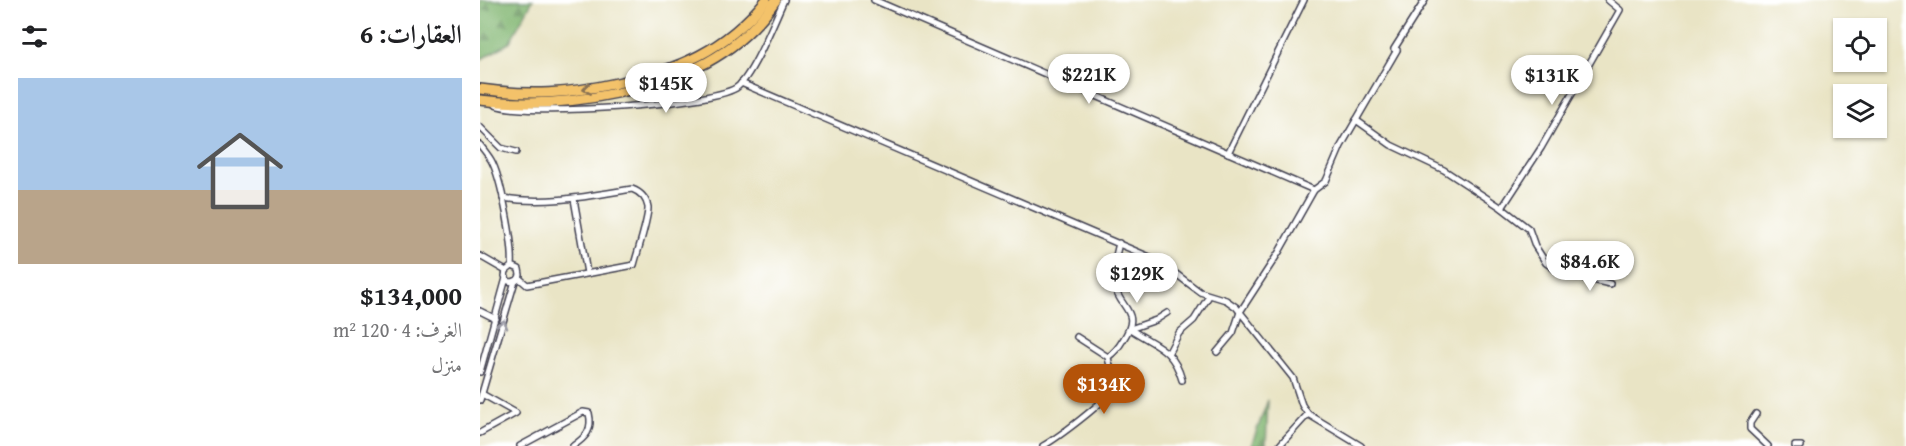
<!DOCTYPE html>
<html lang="ar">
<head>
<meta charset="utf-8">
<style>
  :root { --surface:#fff; --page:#f6f6f6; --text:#202124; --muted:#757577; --accent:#b45309 }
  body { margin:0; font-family:"Gentium Book Plus",Amiri,serif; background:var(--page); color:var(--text); direction:rtl; height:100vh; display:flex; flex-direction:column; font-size:22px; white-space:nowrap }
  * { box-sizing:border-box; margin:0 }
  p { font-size:20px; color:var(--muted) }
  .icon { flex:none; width:33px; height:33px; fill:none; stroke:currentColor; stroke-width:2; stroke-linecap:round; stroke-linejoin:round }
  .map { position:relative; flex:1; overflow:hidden; direction:ltr }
  .side { display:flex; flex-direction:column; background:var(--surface); width:480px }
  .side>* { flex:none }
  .fabs { position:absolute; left:1353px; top:18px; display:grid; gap:12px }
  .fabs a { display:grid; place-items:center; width:54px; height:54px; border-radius:0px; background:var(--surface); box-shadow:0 2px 4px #0004; font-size:30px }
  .price { position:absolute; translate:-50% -51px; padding:0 14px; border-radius:21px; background:#fff; color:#222; font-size:20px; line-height:39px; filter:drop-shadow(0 2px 3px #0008) }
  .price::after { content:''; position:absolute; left:50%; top:36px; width:18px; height:14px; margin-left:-9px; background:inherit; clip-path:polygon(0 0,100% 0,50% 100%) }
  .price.current { background:var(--accent); color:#fff }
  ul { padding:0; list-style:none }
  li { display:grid; align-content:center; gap:12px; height:318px; padding:0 18px }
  li span { display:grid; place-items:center; height:186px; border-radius:0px; color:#555 }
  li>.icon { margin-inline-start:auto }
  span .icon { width:108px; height:108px; fill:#fffc; stroke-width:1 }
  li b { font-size:26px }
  h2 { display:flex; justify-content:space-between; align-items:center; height:72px; padding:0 18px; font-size:26px }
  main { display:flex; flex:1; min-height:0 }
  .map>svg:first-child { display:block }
  .forest { fill:url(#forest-firs); stroke:#516c56; stroke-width:1.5 }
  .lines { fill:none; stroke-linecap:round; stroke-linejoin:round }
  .minor-casing { stroke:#403f50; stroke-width:8 }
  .trunk-casing { stroke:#403f50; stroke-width:12 }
  .minor { stroke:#fff; stroke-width:5 }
  .trunk { stroke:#f3c26a; stroke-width:9 }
  .oneway { stroke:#8a7252 }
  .oneway2 { stroke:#9c9ca7 }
</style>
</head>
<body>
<main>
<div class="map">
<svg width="1426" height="446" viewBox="0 0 1426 446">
  <defs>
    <pattern id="forest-firs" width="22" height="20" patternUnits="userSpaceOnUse" patternTransform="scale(1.5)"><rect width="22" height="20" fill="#80b570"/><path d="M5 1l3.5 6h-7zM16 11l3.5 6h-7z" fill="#68935d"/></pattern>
  </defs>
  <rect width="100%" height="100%" fill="#fff"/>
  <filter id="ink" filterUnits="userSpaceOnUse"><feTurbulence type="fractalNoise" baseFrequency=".0167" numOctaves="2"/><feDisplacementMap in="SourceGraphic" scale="12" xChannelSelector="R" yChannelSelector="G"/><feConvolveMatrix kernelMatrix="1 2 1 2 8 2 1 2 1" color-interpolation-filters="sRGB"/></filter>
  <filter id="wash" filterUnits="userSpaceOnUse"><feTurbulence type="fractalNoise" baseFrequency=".008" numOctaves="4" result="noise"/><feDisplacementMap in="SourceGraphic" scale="24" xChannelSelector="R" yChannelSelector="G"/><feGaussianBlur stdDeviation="1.35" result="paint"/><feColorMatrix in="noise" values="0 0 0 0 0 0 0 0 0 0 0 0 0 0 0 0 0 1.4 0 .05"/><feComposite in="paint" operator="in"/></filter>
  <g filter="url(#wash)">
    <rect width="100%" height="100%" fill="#e9e4c5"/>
    <g class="forest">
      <path d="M0 0H53L29 43 0 60Z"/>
      <path d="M788 400 786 446H771Z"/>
    </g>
  </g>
  <g filter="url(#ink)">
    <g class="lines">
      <defs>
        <g id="minor">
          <path d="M394 0 834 190"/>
          <path d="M914 49 945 0"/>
          <path d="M261 83 679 261 720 292 746 300 756 307 813 378 822 405 828 414 881 446"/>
          <path d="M15 105C45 117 228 105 256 88 272 78 295 19 304 0"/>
          <path d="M876 120 911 145 964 170 1022 208 1049 229 1055 246 1066 263 1079 272 1130 284"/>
          <path d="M0 127 21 148 36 152"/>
          <path d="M0 145C4 150 8 155 11 160 21 177 34 246 32 266L26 271 25 276 28 281C34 283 39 281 40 275L39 269 32 266"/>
          <path d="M748 153 824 0"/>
          <path d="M23 198C67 205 109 196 152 189 160 192 166 197 168 207 169 217 157 253 154 265L47 285 39 278"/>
          <path d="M94 199 107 273"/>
          <path d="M1022 208 1061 148 1140 10 1128 0"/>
          <path d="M0 256 26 271"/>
          <path d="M1097 277 1108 264"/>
          <path d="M0 311 16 319"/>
          <path d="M650 329C676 346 693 348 702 380"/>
          <path d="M650 329 676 320 687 313"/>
          <path d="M689 352 699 333 714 320 729 296"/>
          <path d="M737 352 753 333 760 312 799 252 834 190 846 181 861 146 917 50"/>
          <path d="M628 357C635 352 639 347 643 340 662 311 641 311 634 285 631 273 636 256 639 243"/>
          <path d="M0 372 26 278"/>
          <path d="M0 400 35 281"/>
          <path d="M1276 414 1270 423V429L1288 446"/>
          <path d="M0 433 36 413 2 394"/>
          <path d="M40 446 103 412 109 413C113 430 106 437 93 446"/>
          <path d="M563 446C577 438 626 402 632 389 636 381 629 365 628 357L597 337"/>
          <path d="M799 446 828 414"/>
          <path d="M1315 446H1321"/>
        </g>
        <g id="trunk">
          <path d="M0 89C50 96 88 94 137 83 199 70 245 50 286 0"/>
          <path d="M0 100C47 106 91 103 137 93 204 78 255 58 296 0"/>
        </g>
      </defs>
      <use href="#minor" class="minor-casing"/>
      <use href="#trunk" class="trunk-casing"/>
      <use href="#minor" class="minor"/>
      <use href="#trunk" class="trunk"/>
    </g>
    <defs><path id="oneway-chevron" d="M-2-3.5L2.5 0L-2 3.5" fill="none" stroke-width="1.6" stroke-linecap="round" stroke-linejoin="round" transform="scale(1.5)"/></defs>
    <use class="oneway" href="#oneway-chevron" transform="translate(107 89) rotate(171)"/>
    <use class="oneway2" href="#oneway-chevron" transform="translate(23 324) rotate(-73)"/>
  </g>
</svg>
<div class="fabs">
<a><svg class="icon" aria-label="locate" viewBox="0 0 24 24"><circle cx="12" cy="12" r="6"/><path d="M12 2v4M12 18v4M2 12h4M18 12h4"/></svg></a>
<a><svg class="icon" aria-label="layers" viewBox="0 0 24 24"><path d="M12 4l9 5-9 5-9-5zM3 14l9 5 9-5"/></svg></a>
</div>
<b class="price" style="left:609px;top:105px">$221K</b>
<b class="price" style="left:1072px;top:106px">$131K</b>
<b class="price" style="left:186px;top:114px">$145K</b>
<b class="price" style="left:1110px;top:292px">$84.6K</b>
<b class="price" style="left:657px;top:304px">$129K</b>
<b class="price current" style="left:624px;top:415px">$134K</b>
</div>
<section class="side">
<h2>العقارات: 6<svg class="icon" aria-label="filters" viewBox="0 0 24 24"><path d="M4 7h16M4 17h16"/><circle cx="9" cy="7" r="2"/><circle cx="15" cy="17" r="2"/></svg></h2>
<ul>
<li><span style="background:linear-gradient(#a9c7e8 60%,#b9a48a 0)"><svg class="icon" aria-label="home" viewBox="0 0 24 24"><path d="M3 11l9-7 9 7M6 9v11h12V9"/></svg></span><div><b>$134,000</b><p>الغرف: 4 · 120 m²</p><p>منزل</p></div></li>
</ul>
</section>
</main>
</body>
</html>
